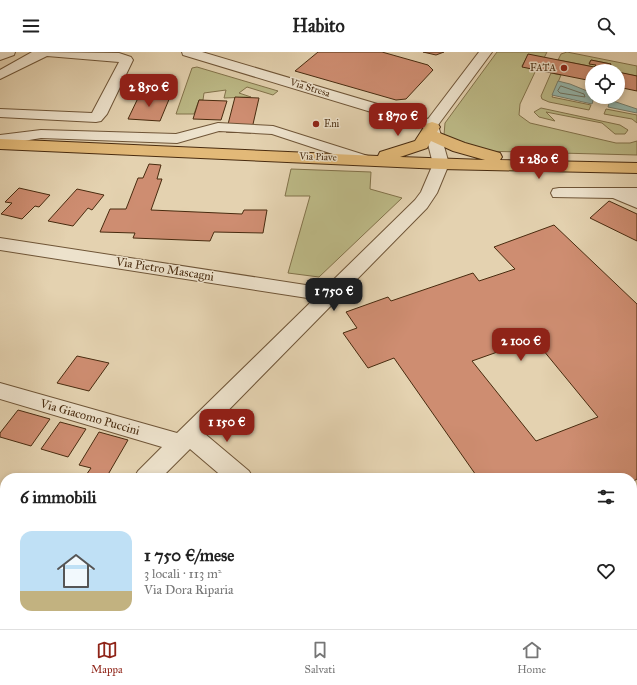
<!DOCTYPE html>
<html lang="it">
<head>
<meta charset="utf-8">
<style>
  :root { --surface:#fff; --page:#f2f2f2; --text:#222; --muted:#767676; --line:#e0e0e0; --accent:#8f2418 }
  body { margin:0; font-family:"IM FELL Great Primer",serif; background:var(--page); color:var(--text); height:100vh; display:flex; flex-direction:column; font-size:15px; white-space:nowrap }
  * { box-sizing:border-box; margin:0 }
  p { font-size:13px; color:var(--muted) }
  .icon { flex:none; width:22px; height:22px; fill:none; stroke:currentColor; stroke-width:2; stroke-linecap:round; stroke-linejoin:round }
  .map { position:relative; flex:1; overflow:hidden }
  .details { position:absolute; left:0px; top:421px; width:637px; height:156px; display:flex; flex-direction:column; background:var(--surface); border-radius:16px 16px 0 0; box-shadow:0 2px 6px #0003 }
  .details>* { flex:none }
  .buttons { position:absolute; left:585px; top:12px; display:grid; gap:8px }
  .buttons a { display:grid; place-items:center; width:40px; height:40px; border-radius:50%; background:var(--surface); box-shadow:0 2px 6px #0003; font-size:20px }
  .price { position:absolute; translate:-50% -34px; padding:0 9px; border-radius:8px; background:var(--accent); color:#fff; font-size:13px; line-height:26px; filter:drop-shadow(0 1px 2px #0008) }
  .price::after { content:''; position:absolute; left:50%; top:24px; width:12px; height:9px; margin-left:-6px; background:inherit; clip-path:polygon(0 0,100% 0,50% 100%) }
  .price.current { background:#222; color:#fff }
  ul { padding:0; list-style:none }
  li { display:flex; align-items:center; gap:12px; height:100px; padding:0 20px }
  li+li { border-top:1px solid var(--line) }
  li span { display:grid; place-items:center; flex:none; width:112px; height:80px; border-radius:12px; color:#555 }
  li>.icon { margin-inline-start:auto }
  span .icon { width:48px; height:48px; fill:#fffc; stroke-width:1 }
  li b { font-size:17px }
  h2 { display:flex; justify-content:space-between; align-items:center; height:48px; padding:0 20px; font-size:17px }
  header { display:flex; justify-content:space-between; align-items:center; height:52px; padding:0 20px; background:var(--surface); font-size:18px; font-weight:800 }
  .tab-bar { display:flex; justify-content:space-around; align-items:center; height:56px; border-top:1px solid var(--line); background:var(--surface); font-size:11px; color:var(--muted) }
  .tab-bar a { display:grid; justify-items:center; gap:2px }
  .tab-bar .current { color:var(--accent) }
  .map>svg:first-child { display:block }
  .green { fill:#bcb986; stroke:#82724a }
  .water { fill:#95b7ad; stroke:#767f6e }
  .lines { fill:none; stroke-linecap:round; stroke-linejoin:round }
  .shore { stroke:#6e715e; stroke-width:1 }
  .building { fill:#ce8d71; stroke:#482b0f; fill-rule:evenodd }
  .minor-casing { stroke:#6f5537; stroke-width:2 }
  .major-casing { stroke:#482b0f; stroke-width:2 }
  .minor { fill:#ede2cc; fill-rule:evenodd }
  .major { fill:#e2b978; fill-rule:evenodd }
  .poi-dot { fill:#8f2418; stroke:#ede2cc; stroke-width:1.5 }
  .labels { text-anchor:middle; dominant-baseline:central; stroke-width:3; stroke-linejoin:round; paint-order:stroke }
  .far-poi-label { font-size:10px; fill:#482b0f; stroke:#ede2cc; text-anchor:end }
  .far-street-label { font-size:10px; fill:#482b0f; stroke:#ede2cc }
  .street-label { font-size:12px; fill:#482b0f; stroke:#ede2cc }
</style>
</head>
<body>
<header><svg class="icon" aria-label="menu" viewBox="0 0 24 24"><path d="M4 6h16M4 12h16M4 18h16"/></svg>Habito<svg class="icon" aria-label="search" viewBox="0 0 24 24"><circle cx="10" cy="10" r="6"/><path d="M15 15l6 6"/></svg></header>
<div class="map">
<svg width="637" height="577" viewBox="0 0 637 577">
  <rect width="100%" height="100%" fill="#e4d2b0"/>
  <filter id="stains"><feTurbulence type="fractalNoise" baseFrequency=".005" numOctaves="4"/><feColorMatrix values="0 0 0 0 .2 0 0 0 0 .09 0 0 0 0 .02 0 0 0 .5 -.17"/></filter>
  <radialGradient id="worn" r=".72"><stop offset=".6" stop-color="#630" stop-opacity="0"/><stop offset="1" stop-color="#630" stop-opacity=".3"/></radialGradient>
  <g class="green">
    <path d="M497 0H547L544 6 528 3 522 14 536 18 520 52 519 63 530 71 616 91H630L637 89V103L481 99 444 83 445 71Z"/>
    <path d="M567 0 637 14V24L600 17 601 14 611 12 591 8 589 11 596 13 594 15 558 8 561 2Z"/>
    <path d="M197 15 278 39 273 43 247 35 239 41 251 45 224 46 226 38 204 41 203 48H199L194 62H176L192 16Z"/>
    <path d="M551 21 561 23 552 45 591 53 589 58 549 50 542 47 541 44Z"/>
    <path d="M541 56 620 73 628 78 625 82H615L602 71 546 60 555 69 539 65 534 60Z"/>
    <path d="M606 57 637 63V71L632 67 604 62Z"/>
    <path d="M291 117 371 120 370 137 402 146 319 225 288 221 310 144H285Z"/>
  </g>
  <g class="water">
    <path d="M558 29 570 32 592 41V45H594L592 52 552 43Z"/>
    <path d="M610 48 637 57V61L608 55Z"/>
  </g>
  <g class="lines">
    <path class="shore" d="M561 34 584 42 585 45 560 41 558 39Z"/>
  </g>
  <g class="building">
    <path d="M318 0H382L428 13 433 18 406 47 396 48 295 19Z"/>
    <path d="M423 0H444L436 3Z"/>
    <path d="M528 2 594 15 596 13 589 12 591 8 611 12 610 15 601 14 600 17 612 19H592V29L522 15Z"/>
    <path d="M618 20 637 24V39L618 35Z"/>
    <path d="M139 44 170 45 160 69 128 67Z"/>
    <path d="M235 45 259 46 251 81 226 80Z"/>
    <path d="M199 48 227 49 221 68 193 67Z"/>
    <path d="M149 112 161 113 157 127H162L151 158 242 162 244 158H267L263 181 214 180 210 189 133 186 135 181 100 180 110 157H126L138 126H143Z"/>
    <path d="M19 136 50 143 39 155 35 154 22 167 1 162 12 151 5 150Z"/>
    <path d="M77 137 104 143 92 158 88 156 73 174 48 169Z"/>
    <path d="M609 149 637 162V189L590 166Z"/>
    <path d="M554 173 637 252V427L632 430V426H478L394 306 368 316 343 281 357 276 346 260 388 245 391 249 473 221 479 229 515 217 494 195ZM534 287 598 365 536 389 472 309Z"/>
    <path d="M77 304 109 311 89 339 57 331Z"/>
    <path d="M18 358 50 367 31 394 0 385V381Z"/>
    <path d="M60 370 86 377 68 405 41 397Z"/>
    <path d="M99 380 128 388 106 426H84L91 416 79 413Z"/>
    <path d="M0 443 5 445V469L0 476Z"/>
    <rect x="102" y="572" width="40" height="5"/>
    <path d="M254 572H318L319 577H254Z"/>
  </g>
  <g class="lines">
    <defs>
      <g id="minor">
        <path d="M0 0H15L14 3 0 8Z"/>
        <path d="M32 0 119 1 131 5 133 8 107 62 101 69 96 70 0 65V57L92 61 119 10 47 4 0 27V18Z"/>
        <path d="M182 0H202L428 67 479 0H492L438 73 449 112 437 141 427 156 205 382 249 419 253 426H224L190 397 161 426H134L138 419 162 395 0 347V331L177 381 314 247 0 198V186L325 236 415 148 421 140 433 112 424 76 183 3Z"/>
        <path d="M218 71 273 74 368 104 371 107 368 110 363 112 272 82 219 79 177 91 41 86 0 93V83L41 78 176 82Z"/>
        <path d="M559 136H637V156L613 146 553 145 551 141 553 137Z"/>
        <path d="M0 542 5 544V570L0 568Z"/>
        <path d="M6 572H35L32 577H4Z"/>
        <path d="M400 572H432L434 577H403Z"/>
      </g>
      <path id="major" d="M432 70 438 72 440 75 437 80 465 91 500 101 502 105 500 108 637 111V121L441 117 0 97V87L378 104 380 100 415 89 426 72ZM431 89 453 99 485 108 400 105 427 96Z"/>
    </defs>
    <use href="#minor" class="minor-casing"/>
    <use href="#major" class="major-casing"/>
    <use href="#minor" class="minor"/>
    <use href="#major" class="major"/>
  </g>
  <g class="poi-dot">
    <circle cx="564" cy="16" r="4"/>
    <circle cx="316" cy="72" r="4"/>
  </g>
  <g class="labels">
    <g class="far-poi-label">
      <text x="556" y="16">FATA</text>
      <text x="324" y="72" text-anchor="start">Eni</text>
    </g>
    <g class="far-street-label">
      <text transform="translate(310 36) rotate(17)">Via Stresa</text>
      <text transform="translate(318 105) rotate(2)">Via Piave</text>
    </g>
    <g class="street-label">
      <text transform="translate(165 217) rotate(9)">Via Pietro Mascagni</text>
      <text transform="translate(90 365) rotate(16)">Via Giacomo Puccini</text>
    </g>
  </g>
  <rect width="100%" height="100%" filter="url(#stains)"/>
  <rect width="100%" height="100%" fill="url(#worn)"/>
</svg>
<div class="buttons">
<a><svg class="icon" aria-label="locate" viewBox="0 0 24 24"><circle cx="12" cy="12" r="6"/><path d="M12 2v4M12 18v4M2 12h4M18 12h4"/></svg></a>
</div>
<b class="price" style="left:149px;top:56px">2 850 €</b>
<b class="price" style="left:398px;top:85px">1 870 €</b>
<b class="price" style="left:539px;top:128px">1 280 €</b>
<b class="price current" style="left:334px;top:260px">1 750 €</b>
<b class="price" style="left:521px;top:310px">2 100 €</b>
<b class="price" style="left:227px;top:391px">1 150 €</b>
<section class="details">
<h2>6 immobili<svg class="icon" aria-label="filters" viewBox="0 0 24 24"><path d="M4 7h16M4 17h16"/><circle cx="9" cy="7" r="2"/><circle cx="15" cy="17" r="2"/></svg></h2>
<ul>
<li><span style="background:linear-gradient(#bfe0f5 75%,#c2b280 0)"><svg class="icon" aria-label="home" viewBox="0 0 24 24"><path d="M3 11l9-7 9 7M6 9v11h12V9"/></svg></span><div><b>1 750 €/mese</b><p>3 locali · 113 m²</p><p>Via Dora Riparia</p></div><svg class="icon" aria-label="heart" viewBox="0 0 24 24"><path d="M12 20l-8-8c-3-5 5-10 8-4 3-6 11-1 8 4z"/></svg></li>
</ul>
</section>
</div>
<nav class="tab-bar">
<a class="current"><svg class="icon" aria-label="map" viewBox="0 0 24 24"><path d="M3 6l6-2 6 2 6-2v14l-6 2-6-2-6 2zM9 4v14M15 6v14"/></svg>Mappa</a>
<a><svg class="icon" aria-label="saved" viewBox="0 0 24 24"><path d="M7 4h10v16l-5-4-5 4z"/></svg>Salvati</a>
<a><svg class="icon" aria-label="home" viewBox="0 0 24 24"><path d="M3 11l9-7 9 7M6 9v11h12V9"/></svg>Home</a>
</nav>
</body>
</html>
